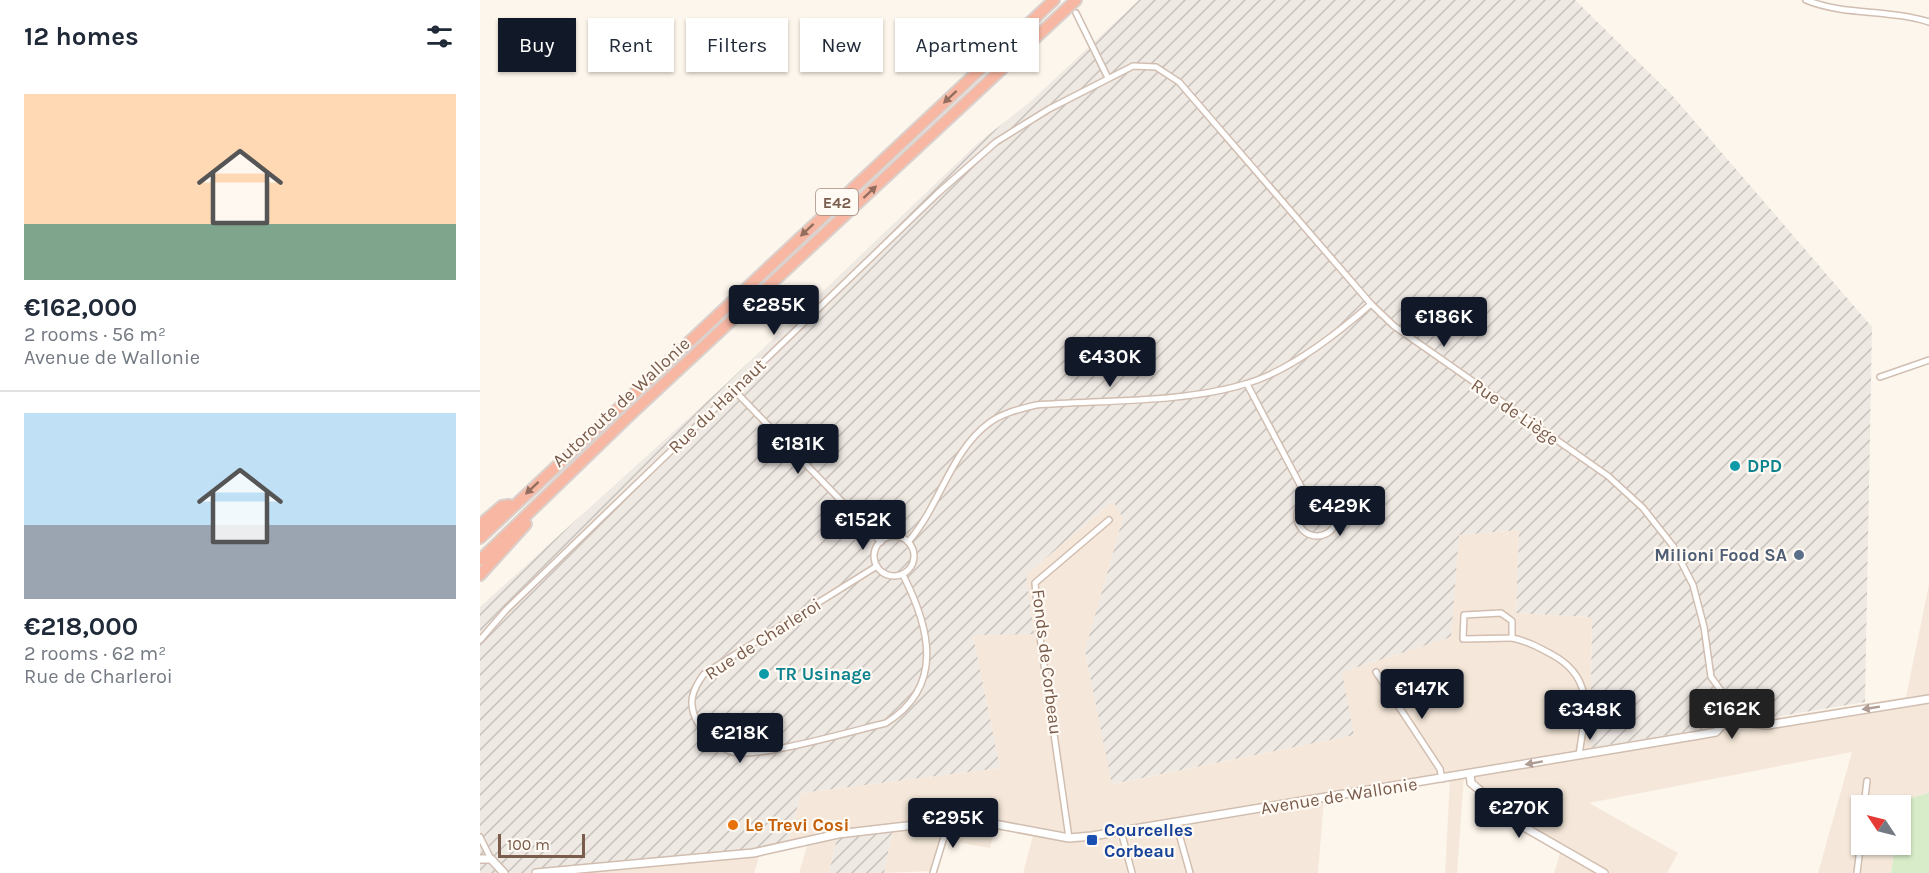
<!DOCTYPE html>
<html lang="en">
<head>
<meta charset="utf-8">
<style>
  :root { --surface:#fff; --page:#f2f2f3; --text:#1f2937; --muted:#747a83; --line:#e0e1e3; --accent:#111827 }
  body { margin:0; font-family:Karla,sans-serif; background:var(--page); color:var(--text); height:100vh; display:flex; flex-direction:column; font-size:22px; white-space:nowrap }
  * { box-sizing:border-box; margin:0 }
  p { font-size:20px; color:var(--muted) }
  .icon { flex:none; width:33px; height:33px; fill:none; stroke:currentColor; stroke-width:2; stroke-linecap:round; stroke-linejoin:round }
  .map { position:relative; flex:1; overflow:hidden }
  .sheet { display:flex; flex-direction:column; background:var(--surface); width:480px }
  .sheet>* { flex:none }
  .banner { position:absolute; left:18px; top:18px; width:570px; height:54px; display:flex; gap:12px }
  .needle { width:39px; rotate:305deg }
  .controls { position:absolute; left:1371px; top:795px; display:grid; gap:12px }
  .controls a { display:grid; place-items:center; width:60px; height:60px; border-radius:0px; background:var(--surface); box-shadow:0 2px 4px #0004; font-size:30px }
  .scale { position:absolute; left:18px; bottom:15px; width:87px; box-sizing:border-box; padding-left:6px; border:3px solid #7a5c4d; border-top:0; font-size:16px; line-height:21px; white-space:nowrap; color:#7a5c4d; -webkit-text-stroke:4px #fffaf3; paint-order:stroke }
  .price { position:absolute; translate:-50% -51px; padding:0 14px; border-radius:6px; background:var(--accent); color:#fff; font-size:20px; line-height:39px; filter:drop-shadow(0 2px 3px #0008) }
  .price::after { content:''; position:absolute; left:50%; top:36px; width:18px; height:14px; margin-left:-9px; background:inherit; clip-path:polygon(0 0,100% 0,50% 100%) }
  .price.selected { background:#222; color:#fff }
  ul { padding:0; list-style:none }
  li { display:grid; align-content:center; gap:12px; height:318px; padding:0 24px }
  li+li { border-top:2px solid var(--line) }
  li span { display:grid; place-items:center; height:186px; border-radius:0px; color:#555 }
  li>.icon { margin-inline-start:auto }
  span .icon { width:108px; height:108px; fill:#fffc; stroke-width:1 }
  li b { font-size:26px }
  h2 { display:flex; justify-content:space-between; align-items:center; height:72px; padding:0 24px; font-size:26px }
  .chip { padding:0 21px; border-radius:0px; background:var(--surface); box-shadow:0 2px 4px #0004; font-size:21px; line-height:54px }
  .chip.selected { background:var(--accent); color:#fff }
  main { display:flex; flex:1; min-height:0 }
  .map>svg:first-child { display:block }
  .residential { fill:#f5e8da }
  .industrial { fill:url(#industrial-furrows) }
  .grass { fill:#d8ecc9 }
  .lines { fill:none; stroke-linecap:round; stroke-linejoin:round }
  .minor-casing { stroke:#d1beb0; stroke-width:8 }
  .tertiary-casing { stroke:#d1beb0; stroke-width:10 }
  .motorway-casing { stroke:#dad1cd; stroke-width:14 }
  .minor { stroke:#fff; stroke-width:5 }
  .tertiary { stroke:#fff; stroke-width:7 }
  .motorway { stroke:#f7b7a3; stroke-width:10 }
  .oneway { fill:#936e5e }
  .oneway2 { fill:#af9d94 }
  .culture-dot { fill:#0f9aa8; stroke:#fffaf3; stroke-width:2 }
  .service-dot { fill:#5c6f8a; stroke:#fffaf3; stroke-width:2 }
  .food-dot { fill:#e8710a; stroke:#fffaf3; stroke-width:2 }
  .transit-dot { fill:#1a4fb4; stroke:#fffaf3; stroke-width:2 }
  .labels { text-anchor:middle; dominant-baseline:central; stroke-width:4.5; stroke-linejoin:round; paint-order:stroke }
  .shield { fill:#fffaf3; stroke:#a28b7f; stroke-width:1.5 }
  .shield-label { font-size:16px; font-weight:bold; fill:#7a5c4d }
  .street-label { font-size:18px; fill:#7a5c4d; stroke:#fffaf3 }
  .culture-label { font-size:18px; font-weight:bold; fill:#0d838f; stroke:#fffaf3; text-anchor:start }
  .service-label { font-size:18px; font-weight:bold; fill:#4e5e75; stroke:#fffaf3; text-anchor:end }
  .food-label { font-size:18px; font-weight:bold; fill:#c56008; stroke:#fffaf3; text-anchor:start }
  .transit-label { font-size:18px; font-weight:bold; fill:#164399; stroke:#fffaf3; text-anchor:start }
</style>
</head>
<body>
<main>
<section class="sheet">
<h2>12 homes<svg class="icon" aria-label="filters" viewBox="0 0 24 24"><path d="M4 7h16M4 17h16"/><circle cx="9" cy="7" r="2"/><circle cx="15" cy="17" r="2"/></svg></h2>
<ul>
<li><span style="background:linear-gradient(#ffd9b3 70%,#7fa58c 0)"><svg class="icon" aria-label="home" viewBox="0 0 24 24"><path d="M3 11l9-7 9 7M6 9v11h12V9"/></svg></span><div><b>€162,000</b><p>2 rooms · 56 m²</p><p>Avenue de Wallonie</p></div></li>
<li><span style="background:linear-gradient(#bfe0f5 60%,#9aa5b1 0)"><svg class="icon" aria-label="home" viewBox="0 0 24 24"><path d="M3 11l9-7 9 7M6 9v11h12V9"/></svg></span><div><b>€218,000</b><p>2 rooms · 62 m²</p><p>Rue de Charleroi</p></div></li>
</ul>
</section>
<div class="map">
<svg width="1449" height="873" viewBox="0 0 1449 873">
  <defs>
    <pattern id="industrial-furrows" width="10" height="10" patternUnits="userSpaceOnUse" patternTransform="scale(1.5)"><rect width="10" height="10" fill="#efe9e4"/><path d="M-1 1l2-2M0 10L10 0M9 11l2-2" fill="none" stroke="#c7c0bb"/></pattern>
  </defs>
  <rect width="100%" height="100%" fill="#fdf6ec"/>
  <g class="residential">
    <path d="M633 501 643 518 605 652 633 784 874 735 861 672 971 637 978 535 1039 530 1036 613 1112 617 1110 748 1426 697 1449 584V793L1420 801V805L1382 806V844L1415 845 1411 873H1338L1372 752 1109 803 1198 853 1187 873H1074L1081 850 1044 827 984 776 977 873H965L970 779 844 799 838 873H543L554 832 516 825 510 848 464 840 453 871 404 873 413 829 358 834 349 873H319L329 840 307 846 321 793 520 768 493 635 546 575Z"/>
    <path d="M281 851 274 873H57Z"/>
  </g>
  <g class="industrial">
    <path d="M659 0H1095L1191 94 1392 327 1385 702 1110 748 1112 617 1036 613 1039 530 979 535 971 637 862 672 874 735 632 784 605 651 643 518 633 501 546 575 554 634 493 635 520 768 321 793 307 846 281 851 57 873H0V607L245 385 498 143 550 102Z"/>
    <path d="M413 828 404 873H349L358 834Z"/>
  </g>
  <path class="grass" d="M1449 793V873H1411L1415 845 1420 844V801Z"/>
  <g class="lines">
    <defs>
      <g id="minor">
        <path d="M1326 0C1365 16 1409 9 1449 22"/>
        <path d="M596 13 628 78"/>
        <path d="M1400 377 1449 360"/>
        <path d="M767 384 827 498"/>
        <path d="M254 390 401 542"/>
        <circle cx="837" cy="516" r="20"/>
        <circle cx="414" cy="556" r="20"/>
        <path d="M428 542C460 506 470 452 509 423 522 413 540 409 556 405 620 400 704 403 765 384 808 372 858 333 891 304"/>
        <path d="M397 566 224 674C212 690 207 704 218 723 226 737 237 747 253 752 277 759 376 730 406 723 465 686 450 628 423 575"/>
        <path d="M1021 613 1032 621V638L983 639 984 615Z"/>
        <path d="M1032 638C1047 641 1058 647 1071 654 1116 678 1105 713 1099 755"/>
        <path d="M0 640 26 610 458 193 516 142 569 109 653 66 676 67 699 82 891 304 914 326 1128 476 1163 508 1193 546 1213 585 1224 627 1231 677 1256 711"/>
        <path d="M896 672 960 769 962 779"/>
        <path d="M1384 806 1387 781"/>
        <path d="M696 823 710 873"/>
        <path d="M641 831 652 873"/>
        <path d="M0 837 11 859"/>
        <path d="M589 838 559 630 555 583 629 520"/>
        <path d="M453 873 469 821"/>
        <path d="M1377 873 1382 831"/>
      </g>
      <g id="tertiary">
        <path d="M1260 722 1288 725 1449 699"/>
        <path d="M1244 723V714L1251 710 1260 714V722"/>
        <path d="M1244 723 1250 727 1260 722"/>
        <path d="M990 774 991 783 1044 827 1124 873"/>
        <path d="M0 859H11L24 873"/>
        <path d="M56 873 273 853 358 834 469 821 493 820 589 838 612 836 1219 735 1236 732 1244 723"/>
      </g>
      <g id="motorway">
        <path d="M0 525 22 506 29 505"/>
        <path d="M0 538 574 0"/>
        <path d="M0 560 151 414 596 0"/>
        <path d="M0 575 46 524"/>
      </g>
    </defs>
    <use href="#minor" class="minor-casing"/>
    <use href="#tertiary" class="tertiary-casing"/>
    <use href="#motorway" class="motorway-casing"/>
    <use href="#minor" class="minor"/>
    <use href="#tertiary" class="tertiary"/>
    <use href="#motorway" class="motorway"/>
  </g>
  <defs><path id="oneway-solid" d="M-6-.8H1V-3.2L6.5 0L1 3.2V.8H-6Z" transform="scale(1.5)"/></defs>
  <g class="oneway">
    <use href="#oneway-solid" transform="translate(470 97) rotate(137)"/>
    <use href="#oneway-solid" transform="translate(390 192) rotate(-43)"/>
    <use href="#oneway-solid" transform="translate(327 230) rotate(137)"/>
    <use href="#oneway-solid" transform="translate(52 488) rotate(137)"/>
  </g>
  <g class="oneway2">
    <use href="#oneway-solid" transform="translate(1391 708) rotate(171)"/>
    <use href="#oneway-solid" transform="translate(1054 763) rotate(170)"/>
  </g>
  <g class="culture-dot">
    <circle cx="1255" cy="466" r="6"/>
    <circle cx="284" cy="674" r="6"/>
  </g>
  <circle class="service-dot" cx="1319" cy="555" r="6"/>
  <circle class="food-dot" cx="253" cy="825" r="6"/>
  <rect class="transit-dot" x="606" y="834" width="12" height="12" rx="3"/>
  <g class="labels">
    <rect class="shield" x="336" y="189" width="42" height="26" rx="4.5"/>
    <g class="shield-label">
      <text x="357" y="202">E42</text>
    </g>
    <g class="street-label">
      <text transform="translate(141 402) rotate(-43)">Autoroute de Wallonie</text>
      <text transform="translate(237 406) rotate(-44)">Rue du Hainaut</text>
      <text transform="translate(1035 412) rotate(35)">Rue de Liège</text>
      <text transform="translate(283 639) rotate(-33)">Rue de Charleroi</text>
      <text transform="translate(567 662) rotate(83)">Fonds de Corbeau</text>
      <text transform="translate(859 796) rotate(-9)">Avenue de Wallonie</text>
    </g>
    <g class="culture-label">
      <text x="1267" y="466">DPD</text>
      <text x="296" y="674">TR Usinage</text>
    </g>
    <g class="service-label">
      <text x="1307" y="555">Milioni Food SA</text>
    </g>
    <g class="food-label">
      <text x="265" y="825">Le Trevi Cosi</text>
    </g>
    <g class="transit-label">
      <text x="624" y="830">Courcelles<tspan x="624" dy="21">Corbeau</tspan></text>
    </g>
  </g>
</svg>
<div class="controls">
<a><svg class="needle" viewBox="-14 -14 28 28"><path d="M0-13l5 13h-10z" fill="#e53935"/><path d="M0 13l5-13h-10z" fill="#747a83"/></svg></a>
</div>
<div class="scale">100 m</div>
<b class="price" style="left:294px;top:336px">€285K</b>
<b class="price" style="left:964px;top:348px">€186K</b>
<b class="price" style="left:630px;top:388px">€430K</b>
<b class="price" style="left:318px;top:475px">€181K</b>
<b class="price" style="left:860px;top:537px">€429K</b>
<b class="price" style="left:383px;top:551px">€152K</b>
<b class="price" style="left:942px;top:720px">€147K</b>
<b class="price selected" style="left:1252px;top:740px">€162K</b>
<b class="price" style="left:1110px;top:741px">€348K</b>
<b class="price" style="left:260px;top:764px">€218K</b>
<b class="price" style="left:1039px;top:839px">€270K</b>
<b class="price" style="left:473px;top:849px">€295K</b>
<div class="banner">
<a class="chip selected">Buy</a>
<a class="chip">Rent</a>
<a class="chip">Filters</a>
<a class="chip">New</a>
<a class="chip">Apartment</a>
</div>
</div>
</main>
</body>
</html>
